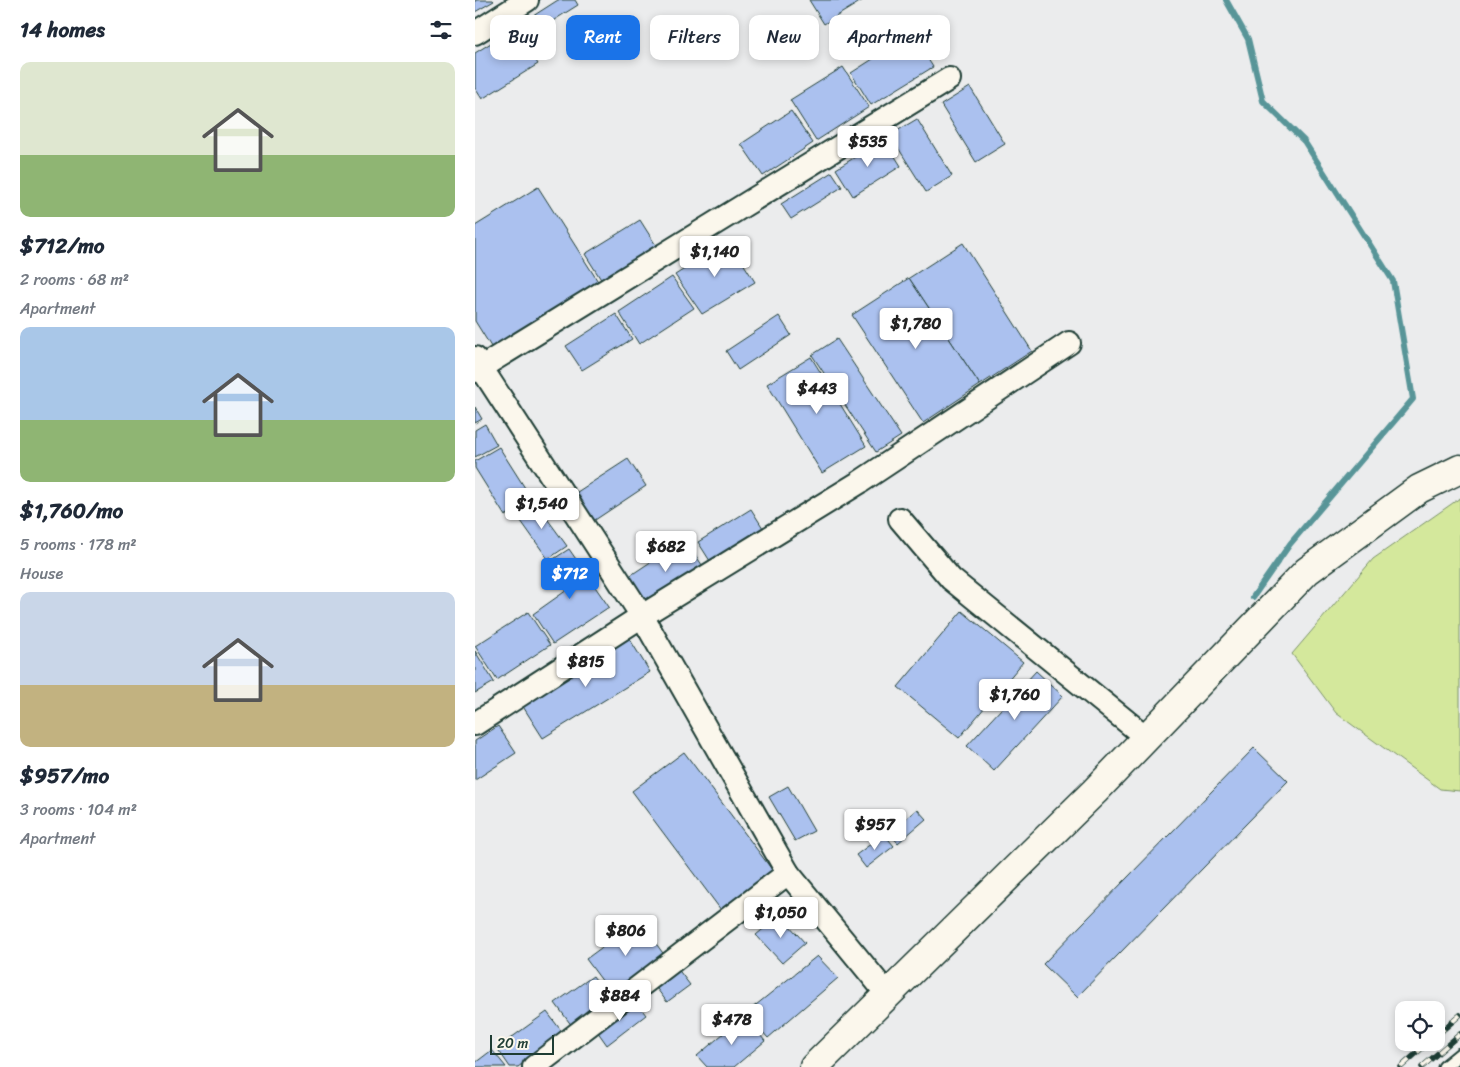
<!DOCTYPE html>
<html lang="en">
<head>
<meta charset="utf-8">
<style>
  :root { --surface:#fff; --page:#f2f2f3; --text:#1f2937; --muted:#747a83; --accent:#1a73e8 }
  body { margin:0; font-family:Sriracha,sans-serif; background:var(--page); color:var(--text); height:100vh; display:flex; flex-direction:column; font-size:19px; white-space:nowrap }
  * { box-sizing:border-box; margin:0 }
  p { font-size:16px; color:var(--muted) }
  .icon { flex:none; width:28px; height:28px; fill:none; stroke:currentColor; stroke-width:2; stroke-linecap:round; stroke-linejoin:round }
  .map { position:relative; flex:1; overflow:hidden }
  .panel { display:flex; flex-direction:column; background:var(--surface); width:475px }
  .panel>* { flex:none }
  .banner { position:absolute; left:15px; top:15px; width:475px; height:45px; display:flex; gap:10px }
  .buttons { position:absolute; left:920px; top:1001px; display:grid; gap:10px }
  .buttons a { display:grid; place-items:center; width:50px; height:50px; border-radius:10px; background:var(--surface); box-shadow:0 2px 8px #0003; font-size:25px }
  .scale { position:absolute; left:15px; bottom:12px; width:64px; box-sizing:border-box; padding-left:5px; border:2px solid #1f3d34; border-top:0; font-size:14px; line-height:18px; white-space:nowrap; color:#1f3d34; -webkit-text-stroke:4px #fbf7ec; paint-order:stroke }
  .price { position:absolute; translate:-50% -42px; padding:0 11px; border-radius:5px; background:#fff; color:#222; font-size:16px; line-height:32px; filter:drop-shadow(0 1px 2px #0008) }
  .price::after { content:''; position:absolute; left:50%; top:30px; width:15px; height:11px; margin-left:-8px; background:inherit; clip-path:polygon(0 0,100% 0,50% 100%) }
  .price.active { background:var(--accent); color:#fff }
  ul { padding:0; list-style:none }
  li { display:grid; align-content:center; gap:10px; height:265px; padding:0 20px }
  li span { display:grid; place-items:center; height:155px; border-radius:10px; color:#555 }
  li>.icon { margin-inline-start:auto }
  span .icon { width:90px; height:90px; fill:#fffc; stroke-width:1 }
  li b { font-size:21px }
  h2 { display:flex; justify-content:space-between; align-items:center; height:60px; padding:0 20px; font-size:21px }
  .pill { padding:0 18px; border-radius:10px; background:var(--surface); box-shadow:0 2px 8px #0003; font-size:18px; line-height:45px }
  .pill.active { background:var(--accent); color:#fff }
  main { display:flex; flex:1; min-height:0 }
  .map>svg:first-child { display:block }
  .green { fill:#d4e89c; stroke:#7a9268 }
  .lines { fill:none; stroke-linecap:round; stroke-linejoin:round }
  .stream { stroke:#599598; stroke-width:6 }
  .building { fill:#abc1ef; stroke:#1f3d34 }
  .lane-casing { stroke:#1f3d34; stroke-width:15 }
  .street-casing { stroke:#1f3d34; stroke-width:26 }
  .secondary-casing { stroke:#1f3d34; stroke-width:31 }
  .lane { stroke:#fbf7ec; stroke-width:11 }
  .street { stroke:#fbf7ec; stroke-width:22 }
  .secondary { stroke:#fbf7ec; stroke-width:28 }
  .rail-casing { stroke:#1f3d34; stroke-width:5.5 }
  .rail { stroke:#fbf7ec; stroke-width:4; stroke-dasharray:11; stroke-linecap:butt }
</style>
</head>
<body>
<main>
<section class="panel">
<h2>14 homes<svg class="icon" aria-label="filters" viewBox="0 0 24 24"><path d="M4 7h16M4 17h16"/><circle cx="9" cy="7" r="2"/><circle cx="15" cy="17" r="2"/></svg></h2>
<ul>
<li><span style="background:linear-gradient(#dfe7d0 60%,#8fb573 0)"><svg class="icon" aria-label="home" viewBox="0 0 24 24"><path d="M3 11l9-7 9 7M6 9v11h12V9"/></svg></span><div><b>$712/mo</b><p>2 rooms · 68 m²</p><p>Apartment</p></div></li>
<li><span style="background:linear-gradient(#a9c7e8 60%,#8fb573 0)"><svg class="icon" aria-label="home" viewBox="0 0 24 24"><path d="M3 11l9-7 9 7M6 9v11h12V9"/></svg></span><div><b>$1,760/mo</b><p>5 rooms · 178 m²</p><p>House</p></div></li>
<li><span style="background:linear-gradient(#c9d6e8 60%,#c2b280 0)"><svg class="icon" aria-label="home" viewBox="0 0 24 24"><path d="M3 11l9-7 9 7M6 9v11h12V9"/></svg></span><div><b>$957/mo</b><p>3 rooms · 104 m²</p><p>Apartment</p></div></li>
</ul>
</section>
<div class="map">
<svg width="985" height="1067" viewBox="0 0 985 1067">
  <rect width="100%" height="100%" fill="#ebeced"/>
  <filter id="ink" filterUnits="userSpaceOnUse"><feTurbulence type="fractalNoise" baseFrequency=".02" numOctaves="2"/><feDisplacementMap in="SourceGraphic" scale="10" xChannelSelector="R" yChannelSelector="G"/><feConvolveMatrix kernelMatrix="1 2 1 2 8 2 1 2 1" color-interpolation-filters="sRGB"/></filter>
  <g filter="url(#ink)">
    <path class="green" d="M985 498V791L965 789 861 713 817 654 898 559Z"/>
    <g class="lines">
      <path class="stream" d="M751 0 773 39 788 101 829 141 918 281 938 399 815 544 778 597"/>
    </g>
    <g class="building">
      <path d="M0 0H18L19 1 0 12Z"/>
      <path d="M83 0H100L103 5 52 37 44 25Z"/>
      <path d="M334 0H388L349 24Z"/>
      <path d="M40 28 63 64 7 99 0 88V53Z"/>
      <path d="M437 34 458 67 396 105 376 73Z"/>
      <path d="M368 67 394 107 341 141 315 100Z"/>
      <path d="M495 87 530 144 501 162 466 105Z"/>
      <path d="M316 111 338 143 288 176 266 144Z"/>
      <path d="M442 119 477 176 451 192 415 135Z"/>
      <path d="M409 139 426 166 378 196 361 169Z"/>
      <path d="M357 172 367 187 316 219 306 204Z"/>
      <path d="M63 187 124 283 18 350 0 321V226Z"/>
      <path d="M165 220 182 247 127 281 110 254Z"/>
      <path d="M254 241 280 282 227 314 200 275Z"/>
      <path d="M488 243 557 351 505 385 434 278Z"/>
      <path d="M197 277 219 308 164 344 144 312Z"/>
      <path d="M434 278 505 385 448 423 377 315Z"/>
      <path d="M141 314 157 339 107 370 91 346Z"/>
      <path d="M304 316 316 335 263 370 251 351Z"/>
      <path d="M362 339 426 436 401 452 337 355Z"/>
      <path d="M336 357 391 446 347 473 292 384Z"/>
      <path d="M0 407 7 419 0 423Z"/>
      <path d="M10 424 22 445 0 457V430Z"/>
      <path d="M24 447 57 499 30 516 0 468V461Z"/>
      <path d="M153 459 171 486 117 522 99 494Z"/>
      <path d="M60 502 92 546 73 559 41 514Z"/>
      <path d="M276 509 288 528 235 561 223 542Z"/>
      <path d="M210 539 229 568 170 607 153 577Z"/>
      <path d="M94 549 134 607 78 644 58 614 92 590 74 562Z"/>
      <path d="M487 611 548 662 484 738 423 687Z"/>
      <path d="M53 612 75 645 22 680 0 646Z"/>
      <path d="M154 638 175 672 68 738 47 705Z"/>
      <path d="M0 651 19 682 0 693Z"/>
      <path d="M561 671 588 696 519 771 492 746Z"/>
      <path d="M23 726 41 753 0 780V741Z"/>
      <path d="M779 748 813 781 602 997 568 964Z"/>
      <path d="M209 752 298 871 246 910 157 791Z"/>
      <path d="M313 786 339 831 320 841 294 797Z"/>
      <path d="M442 809 451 819 423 843 414 833Z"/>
      <path d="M409 834 419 846 391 868 381 855Z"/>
      <path d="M305 915 330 943 307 963 281 935Z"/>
      <path d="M164 920 190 956 137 994 111 959Z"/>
      <path d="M342 956 363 978 293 1038 271 1013Z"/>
      <path d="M202 968 215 985 192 1002 179 985Z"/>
      <path d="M118 976 134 998 97 1026 80 1003Z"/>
      <path d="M159 999 171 1015 132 1045 120 1028Z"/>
      <path d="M72 1012 88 1033 43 1067H35L22 1048Z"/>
      <path d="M269 1016 290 1041 259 1067H232L222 1056Z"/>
      <path d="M17 1050 31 1067H0V1063Z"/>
    </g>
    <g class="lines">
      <defs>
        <path id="lane" d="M969 1067 985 1054"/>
        <g id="street">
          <path d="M0 33 52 0"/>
          <path d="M0 358 167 616 313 873 413 995"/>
          <path d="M0 371 474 79"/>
          <path d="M425 519 476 579 672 738"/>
          <path d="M0 724 167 616 385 482 594 343"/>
          <path d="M59 1067 313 873"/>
        </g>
        <path id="secondary" d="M339 1067 620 791 832 571 944 489 985 469"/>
      </defs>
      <use href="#lane" class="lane-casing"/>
      <use href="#street" class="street-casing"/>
      <use href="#secondary" class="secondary-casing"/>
      <use href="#lane" class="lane"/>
      <use href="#street" class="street"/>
      <use href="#secondary" class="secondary"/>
      <defs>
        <g id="rail">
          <path d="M961 1036 985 1015"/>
          <path d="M926 1067 954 1042"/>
          <path d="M947 1067 985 1034"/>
        </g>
      </defs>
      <use href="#rail" class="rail-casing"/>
      <use href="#rail" class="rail"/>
    </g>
  </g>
</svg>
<div class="buttons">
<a><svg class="icon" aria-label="locate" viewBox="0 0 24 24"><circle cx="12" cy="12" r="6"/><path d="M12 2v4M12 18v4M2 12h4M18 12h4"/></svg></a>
</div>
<div class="scale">20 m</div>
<b class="price" style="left:393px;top:168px">$535</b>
<b class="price" style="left:240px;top:278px">$1,140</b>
<b class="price" style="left:441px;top:350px">$1,780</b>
<b class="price" style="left:342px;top:415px">$443</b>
<b class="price" style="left:67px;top:530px">$1,540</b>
<b class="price" style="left:191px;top:573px">$682</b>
<b class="price active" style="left:95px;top:600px">$712</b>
<b class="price" style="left:111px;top:688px">$815</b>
<b class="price" style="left:540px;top:721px">$1,760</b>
<b class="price" style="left:400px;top:851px">$957</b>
<b class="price" style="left:306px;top:939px">$1,050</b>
<b class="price" style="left:151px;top:957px">$806</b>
<b class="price" style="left:145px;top:1022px">$884</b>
<b class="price" style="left:257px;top:1046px">$478</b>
<div class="banner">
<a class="pill">Buy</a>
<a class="pill active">Rent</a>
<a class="pill">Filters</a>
<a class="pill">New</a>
<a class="pill">Apartment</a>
</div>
</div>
</main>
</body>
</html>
